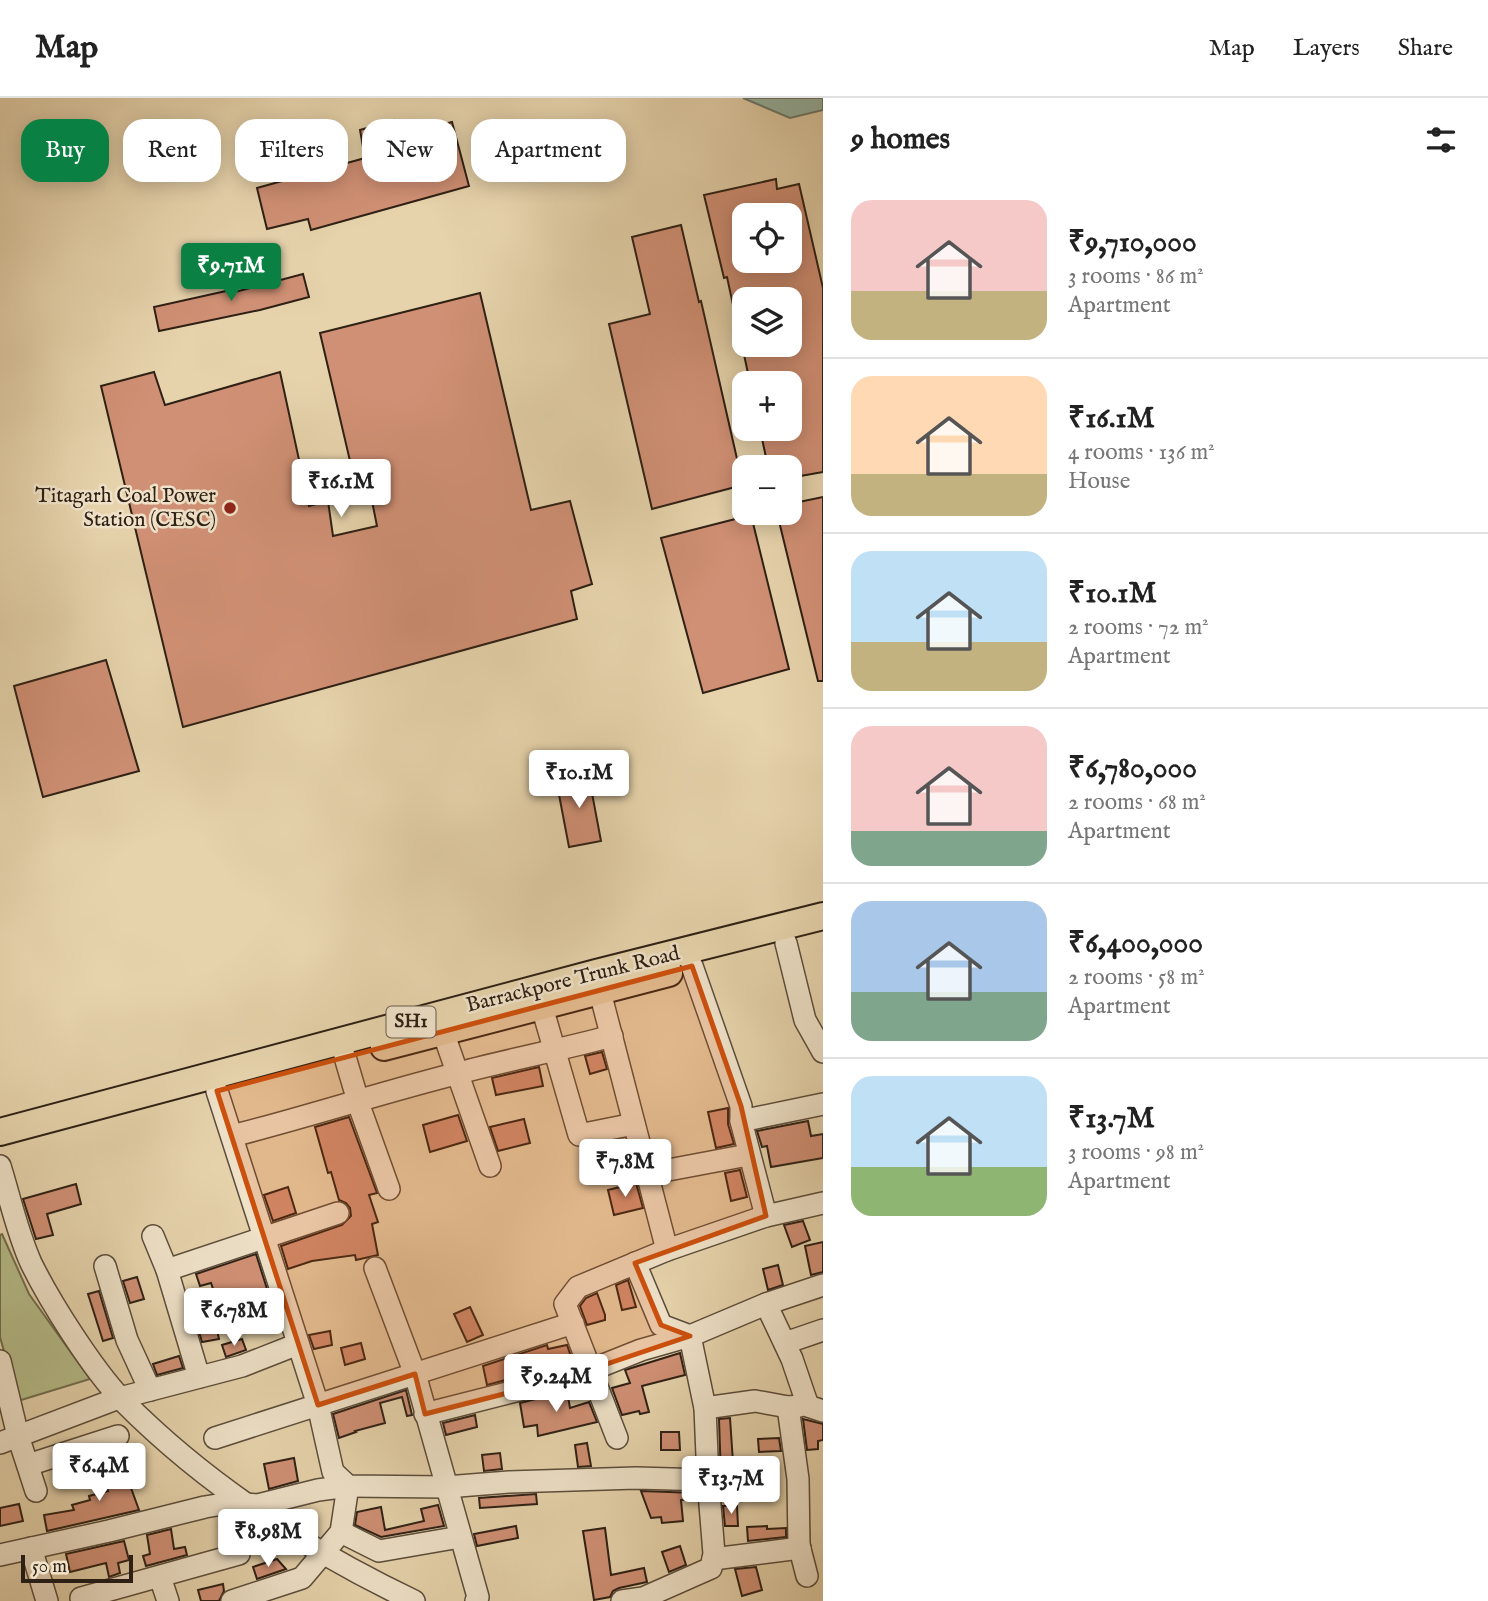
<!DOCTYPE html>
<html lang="en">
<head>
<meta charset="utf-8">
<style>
  :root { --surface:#fff; --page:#f6f6f6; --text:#222; --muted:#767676; --line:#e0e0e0; --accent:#0b8043 }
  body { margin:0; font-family:"IM FELL English",serif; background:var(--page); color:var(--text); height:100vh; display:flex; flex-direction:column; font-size:26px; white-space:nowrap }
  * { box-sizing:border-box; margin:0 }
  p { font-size:23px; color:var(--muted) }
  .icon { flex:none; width:38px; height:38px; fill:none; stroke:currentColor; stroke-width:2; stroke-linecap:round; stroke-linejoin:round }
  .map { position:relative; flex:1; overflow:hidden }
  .details { display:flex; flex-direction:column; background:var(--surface); width:665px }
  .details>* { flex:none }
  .guide { position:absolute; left:21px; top:21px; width:665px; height:63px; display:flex; gap:14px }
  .tools { position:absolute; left:732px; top:105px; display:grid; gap:14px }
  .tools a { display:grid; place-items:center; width:70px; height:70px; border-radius:14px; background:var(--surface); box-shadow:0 4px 18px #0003; font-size:35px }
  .scale { position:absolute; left:21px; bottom:18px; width:112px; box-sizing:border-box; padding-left:7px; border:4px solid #2e2015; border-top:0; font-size:19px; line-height:24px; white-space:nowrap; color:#2e2015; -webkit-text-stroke:5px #efe2c9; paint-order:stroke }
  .price { position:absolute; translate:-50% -60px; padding:0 16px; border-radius:7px; background:#fff; color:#222; font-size:23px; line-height:46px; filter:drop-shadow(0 2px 4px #0008) }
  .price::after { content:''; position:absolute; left:50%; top:42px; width:21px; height:16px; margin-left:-10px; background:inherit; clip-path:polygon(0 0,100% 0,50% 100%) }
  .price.active { background:var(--accent); color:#fff }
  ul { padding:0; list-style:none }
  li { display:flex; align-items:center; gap:21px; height:175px; padding:0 28px }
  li+li { border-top:2px solid var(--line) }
  li span { display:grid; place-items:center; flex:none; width:196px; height:140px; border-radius:21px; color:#555 }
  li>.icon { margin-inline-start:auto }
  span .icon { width:84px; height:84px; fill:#fffc; stroke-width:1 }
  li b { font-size:30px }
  h2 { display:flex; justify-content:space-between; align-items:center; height:84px; padding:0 28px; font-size:30px }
  .pill { padding:0 24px; border-radius:21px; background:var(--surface); box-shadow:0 4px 18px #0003; font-size:24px; line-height:63px }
  .pill.active { background:var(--accent); color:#fff }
  header { display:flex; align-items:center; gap:42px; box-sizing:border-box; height:98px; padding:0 35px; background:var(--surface); border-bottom:2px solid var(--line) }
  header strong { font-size:33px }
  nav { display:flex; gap:38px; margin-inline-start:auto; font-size:24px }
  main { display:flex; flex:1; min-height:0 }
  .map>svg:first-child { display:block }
  .green { fill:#b5bc89; stroke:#726e4f; stroke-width:2 }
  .water { fill:#97b8a7; stroke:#6d7b6d; stroke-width:2 }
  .building { fill:#d09075; stroke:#2e2015; stroke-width:2; fill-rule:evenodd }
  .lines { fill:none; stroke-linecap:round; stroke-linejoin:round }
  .minor-casing { stroke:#5c4d3b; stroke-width:24 }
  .major-casing { stroke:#2e2015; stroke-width:30 }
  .minor { stroke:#efe2c9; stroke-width:21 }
  .major { stroke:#e6d3ac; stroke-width:26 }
  .marked { fill:#cc500d; fill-opacity:0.2; stroke:#cc500d; stroke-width:5; stroke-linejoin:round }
  .poi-dot { fill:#8f2418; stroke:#efe2c9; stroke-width:2.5 }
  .labels { text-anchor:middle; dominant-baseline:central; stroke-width:5; stroke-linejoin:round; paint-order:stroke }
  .shield { fill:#efe2c9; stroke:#685a4b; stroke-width:2 }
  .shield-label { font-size:19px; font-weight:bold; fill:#2e2015 }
  .poi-label { font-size:21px; fill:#2e2015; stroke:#efe2c9; text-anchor:end }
  .street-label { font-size:21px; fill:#2e2015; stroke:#efe2c9 }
</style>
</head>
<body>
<header>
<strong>Map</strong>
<nav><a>Map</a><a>Layers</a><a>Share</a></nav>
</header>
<main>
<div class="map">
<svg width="823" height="1503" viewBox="0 0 823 1503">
  <rect width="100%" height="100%" fill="#e6d3ac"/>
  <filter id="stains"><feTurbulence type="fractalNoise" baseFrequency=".00286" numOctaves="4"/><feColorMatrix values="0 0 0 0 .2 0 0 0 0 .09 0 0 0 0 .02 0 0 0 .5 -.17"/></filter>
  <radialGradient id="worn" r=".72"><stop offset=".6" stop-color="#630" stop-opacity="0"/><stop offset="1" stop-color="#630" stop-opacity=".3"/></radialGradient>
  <path class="green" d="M2 1136 29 1196 90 1281 18 1303 0 1239V1137Z"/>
  <path class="water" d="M743 0H823V12L790 20Z"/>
  <g class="building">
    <path d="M394 22 398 38 452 24 469 88 311 132 308 121 267 131 257 90 365 60 360 32Z"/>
    <path d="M776 81 777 91 799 86 823 190V374L789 380V369H768L760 331H789V285H750L742 247H789V201H744V229L738 230 727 179 724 180 704 97ZM744 117H789V163H744Z"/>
    <path d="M681 127 699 204 701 203 743 387 652 411 609 226 650 216 632 139Z"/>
    <path d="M303 176 309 199 260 212 159 233 154 209 235 191V194Z"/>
    <path d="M480 195 531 412 570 403 592 486 571 493 577 521 183 629 101 288 154 274 165 307 280 274 309 408 328 403 333 438 377 428 370 393 358 397 320 235Z"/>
    <path d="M823 399V583H818L777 415H789V406Z"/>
    <path d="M751 417 789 571 703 595 661 440Z"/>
    <path d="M106 562 139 673 43 699 14 588Z"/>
    <path d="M588 674 601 743 569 749 556 681Z"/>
    <path d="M602 954 607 971 590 976 585 958Z"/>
    <path d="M539 969 543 988 496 997 492 980Z"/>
    <path d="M728 1010V1026L734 1046 716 1050 708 1014Z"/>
    <path d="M458 1017 467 1043 430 1054 423 1027Z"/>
    <path d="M349 1019 377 1095 369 1097 378 1124 372 1126 378 1157 356 1162 355 1157 312 1163 288 1171 281 1148 342 1127 351 1118 350 1110 346 1105 339 1102 331 1074 328 1075 315 1029Z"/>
    <path d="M524 1021 530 1045 498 1053 490 1029Z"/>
    <path d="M808 1023 811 1038 823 1036V1060L771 1069 767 1048 762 1049 757 1033Z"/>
    <path d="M740 1072 747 1099 731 1103 725 1075Z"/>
    <path d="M636 1085 643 1110 614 1117 608 1092Z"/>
    <path d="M76 1086 81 1106 47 1116 53 1137 36 1141 23 1101Z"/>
    <path d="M288 1089 296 1115 273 1123 264 1097Z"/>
    <path d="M803 1123 810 1142 792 1149 784 1127Z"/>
    <path d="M823 1144V1174L811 1177 805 1148Z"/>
    <path d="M256 1156 268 1194 234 1203 237 1213 222 1218 211 1185 200 1188 196 1176Z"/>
    <path d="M778 1167 783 1187 768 1192 763 1171Z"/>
    <path d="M137 1179 144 1201 130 1205 123 1183Z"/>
    <path d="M628 1182 636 1209 622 1212 616 1187Z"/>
    <path d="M99 1193 113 1240 103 1243 88 1196Z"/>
    <path d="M597 1195 605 1217V1222L587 1227 580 1208 586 1200Z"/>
    <path d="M470 1209 483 1237 467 1244 454 1216Z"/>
    <path d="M215 1223 219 1241 202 1244 197 1227Z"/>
    <path d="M330 1233 332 1247 314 1251 309 1237Z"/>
    <path d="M242 1241 246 1252 226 1259 222 1247Z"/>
    <path d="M361 1245 365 1261 345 1267 341 1250Z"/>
    <path d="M547 1247 548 1251 567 1247 573 1264 487 1287 483 1268Z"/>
    <path d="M680 1255 685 1277 642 1288 649 1314 640 1316 639 1313 622 1317 612 1290 630 1285 625 1272Z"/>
    <path d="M179 1258 183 1270 157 1277 153 1266Z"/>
    <path d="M406 1292 412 1317 407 1318 402 1299 380 1305 385 1325 355 1333 356 1334 339 1340 333 1316Z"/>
    <path d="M567 1293 570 1310 589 1304 597 1324 538 1338 537 1327 524 1329 520 1305Z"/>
    <path d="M475 1317 477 1329 446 1337 443 1325Z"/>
    <path d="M730 1320 734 1379 721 1380 719 1321Z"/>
    <path d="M803 1321 823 1326V1342L818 1343V1351L807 1352Z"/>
    <path d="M661 1334H679L680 1352H661Z"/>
    <path d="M779 1340 781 1353 759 1354 758 1341Z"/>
    <path d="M587 1345 591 1368 578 1369 575 1347Z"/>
    <path d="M500 1355 502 1371 484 1373 482 1357Z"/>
    <path d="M294 1360 298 1383 269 1391 264 1366Z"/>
    <path d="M123 1368 139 1412 47 1433 44 1417 74 1412 72 1407 90 1402 89 1398 108 1393 102 1375Z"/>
    <path d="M641 1393 696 1395V1400L681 1402 683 1423 662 1425 661 1419 651 1420Z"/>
    <path d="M536 1396 537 1406 480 1410 479 1400Z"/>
    <path d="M19 1406 23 1423 0 1428V1410Z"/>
    <path d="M438 1407 444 1428 381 1439 355 1427 357 1414 381 1409 385 1432 424 1423 421 1411Z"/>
    <path d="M723 1408H737L738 1428H725Z"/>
    <path d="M516 1428 518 1440 477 1448 474 1436Z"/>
    <path d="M767 1428V1431L786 1430V1439L748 1443 747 1429Z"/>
    <path d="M605 1430 611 1477 644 1470 647 1484 619 1490 613 1493 610 1499 594 1502 583 1433Z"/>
    <path d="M171 1431 174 1451 185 1449 187 1457 146 1468 143 1458 150 1456 147 1437Z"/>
    <path d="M124 1443 129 1462 118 1465 120 1475 109 1479 106 1465 70 1474 66 1456Z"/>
    <path d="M680 1448 686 1467 669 1474 662 1454Z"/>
    <path d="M277 1461 286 1471 257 1481 253 1469Z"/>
    <path d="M756 1469 762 1492 742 1498 735 1471Z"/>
    <path d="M223 1486 224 1493 219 1503H201L198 1492Z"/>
  </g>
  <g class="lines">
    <defs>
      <g id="minor">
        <path d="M786 845 805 922 823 954"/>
        <path d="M692 868 741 1008V1023"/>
        <path d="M600 894 667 1152"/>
        <path d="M542 909 579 1037 634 1026"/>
        <path d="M443 934 490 1068"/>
        <path d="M345 959 361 1013 389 1091"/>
        <path d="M217 993 318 1307 333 1374 348 1388 446 1389 509 1384 636 1380 708 1382 705 1310 690 1238 661 1227 635 1165"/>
        <path d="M232 1038C307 1019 380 995 455 976 507 962 560 952 612 938"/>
        <path d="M0 1068C10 1100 17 1134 31 1165 50 1204 92 1270 122 1302 206 1387 307 1452 414 1503"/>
        <path d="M647 1076 748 1057"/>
        <path d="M766 1118 741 1023 823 1006"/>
        <path d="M153 1138 167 1172 199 1279"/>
        <path d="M105 1168 127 1242 150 1292"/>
        <path d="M375 1170 415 1276 478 1499 476 1503"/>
        <path d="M167 1172 338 1115"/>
        <path d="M766 1206 792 1261 808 1308 823 1313"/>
        <path d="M785 1245 823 1232"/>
        <path d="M0 1263 18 1338 36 1393"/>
        <path d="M788 1309 798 1381 799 1447 807 1478"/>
        <path d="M705 1310 755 1303 788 1309 800 1308"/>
        <path d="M425 1316 559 1282 591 1272 641 1252 690 1238 766 1206 823 1187"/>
        <path d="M215 1340 573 1225"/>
        <path d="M617 1340 565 1206 578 1189 667 1152 766 1118 823 1105"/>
        <path d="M0 1345 116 1301 242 1268 298 1246"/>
        <path d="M28 1367 118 1338"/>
        <path d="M341 1434 379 1453 460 1439"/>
        <path d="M31 1450 47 1503"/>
        <path d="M0 1457 109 1433 205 1409 229 1405 258 1407 318 1392 348 1388 341 1434 302 1480 232 1503"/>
        <path d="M713 1461 800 1450"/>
        <path d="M160 1479 168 1503"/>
        <path d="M81 1500 239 1456"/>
        <path d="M622 1503 643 1500 711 1470 714 1456 708 1382"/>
      </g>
      <g id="major">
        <path d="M384 949 669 875"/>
        <path d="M0 1034 596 875 823 818"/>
      </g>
    </defs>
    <use href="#minor" class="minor-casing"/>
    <use href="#major" class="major-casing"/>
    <use href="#minor" class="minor"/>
    <use href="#major" class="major"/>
  </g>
  <path class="marked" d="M692 868 741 1008 766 1118 635 1165 661 1227 690 1238 559 1282 425 1316 415 1276 318 1307 217 993Z"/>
  <circle class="poi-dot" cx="230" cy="410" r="7"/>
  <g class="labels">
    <rect class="shield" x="386.5" y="908.5" width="49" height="31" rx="5"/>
    <g class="shield-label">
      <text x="411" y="924">SH1</text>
    </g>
    <g class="poi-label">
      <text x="216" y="398">Titagarh Coal Power<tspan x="216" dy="24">Station (CESC)</tspan></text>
    </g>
    <g class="street-label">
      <text transform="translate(573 882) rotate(-14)">Barrackpore Trunk Road</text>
    </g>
  </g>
  <rect width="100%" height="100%" filter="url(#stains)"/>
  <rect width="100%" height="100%" fill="url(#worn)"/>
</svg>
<div class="tools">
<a><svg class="icon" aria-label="locate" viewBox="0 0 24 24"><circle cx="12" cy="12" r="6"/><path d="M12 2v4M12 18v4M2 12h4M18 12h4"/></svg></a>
<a><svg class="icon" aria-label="layers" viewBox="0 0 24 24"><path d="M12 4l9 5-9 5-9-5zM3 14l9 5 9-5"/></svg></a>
<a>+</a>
<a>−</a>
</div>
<div class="scale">50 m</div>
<b class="price active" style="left:231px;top:205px">₹9.71M</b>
<b class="price" style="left:341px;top:421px">₹16.1M</b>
<b class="price" style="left:579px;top:712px">₹10.1M</b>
<b class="price" style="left:625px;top:1101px">₹7.8M</b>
<b class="price" style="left:234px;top:1250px">₹6.78M</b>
<b class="price" style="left:556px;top:1316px">₹9.24M</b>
<b class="price" style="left:99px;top:1405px">₹6.4M</b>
<b class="price" style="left:731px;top:1418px">₹13.7M</b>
<b class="price" style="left:268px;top:1471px">₹8.98M</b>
<div class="guide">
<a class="pill active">Buy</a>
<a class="pill">Rent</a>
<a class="pill">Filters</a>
<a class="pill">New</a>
<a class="pill">Apartment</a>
</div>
</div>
<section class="details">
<h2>9 homes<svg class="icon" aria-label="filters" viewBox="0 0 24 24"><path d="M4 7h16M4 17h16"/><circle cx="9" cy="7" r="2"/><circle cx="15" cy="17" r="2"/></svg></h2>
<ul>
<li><span style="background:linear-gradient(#f6c9c9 65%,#c2b280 0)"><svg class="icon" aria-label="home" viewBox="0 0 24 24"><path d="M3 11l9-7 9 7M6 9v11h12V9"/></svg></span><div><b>₹9,710,000</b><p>3 rooms · 86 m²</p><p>Apartment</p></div></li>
<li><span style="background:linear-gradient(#ffd9b3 70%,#c2b280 0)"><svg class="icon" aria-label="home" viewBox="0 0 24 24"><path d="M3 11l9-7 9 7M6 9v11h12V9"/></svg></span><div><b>₹16.1M</b><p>4 rooms · 136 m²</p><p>House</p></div></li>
<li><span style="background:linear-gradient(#bfe0f5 65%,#c2b280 0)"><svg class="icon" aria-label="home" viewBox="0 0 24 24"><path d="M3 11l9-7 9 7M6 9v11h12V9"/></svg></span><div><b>₹10.1M</b><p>2 rooms · 72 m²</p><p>Apartment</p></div></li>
<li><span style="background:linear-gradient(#f6c9c9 75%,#7fa58c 0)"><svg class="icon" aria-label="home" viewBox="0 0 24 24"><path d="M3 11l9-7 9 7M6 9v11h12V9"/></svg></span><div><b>₹6,780,000</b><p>2 rooms · 68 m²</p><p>Apartment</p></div></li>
<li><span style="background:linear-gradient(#a9c7e8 65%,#7fa58c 0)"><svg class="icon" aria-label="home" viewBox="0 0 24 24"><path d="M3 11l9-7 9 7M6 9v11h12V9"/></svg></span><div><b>₹6,400,000</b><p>2 rooms · 58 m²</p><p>Apartment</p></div></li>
<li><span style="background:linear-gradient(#bfe0f5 65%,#8fb573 0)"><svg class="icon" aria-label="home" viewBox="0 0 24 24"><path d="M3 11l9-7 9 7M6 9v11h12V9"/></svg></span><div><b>₹13.7M</b><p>3 rooms · 98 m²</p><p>Apartment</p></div></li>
</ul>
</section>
</main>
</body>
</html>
